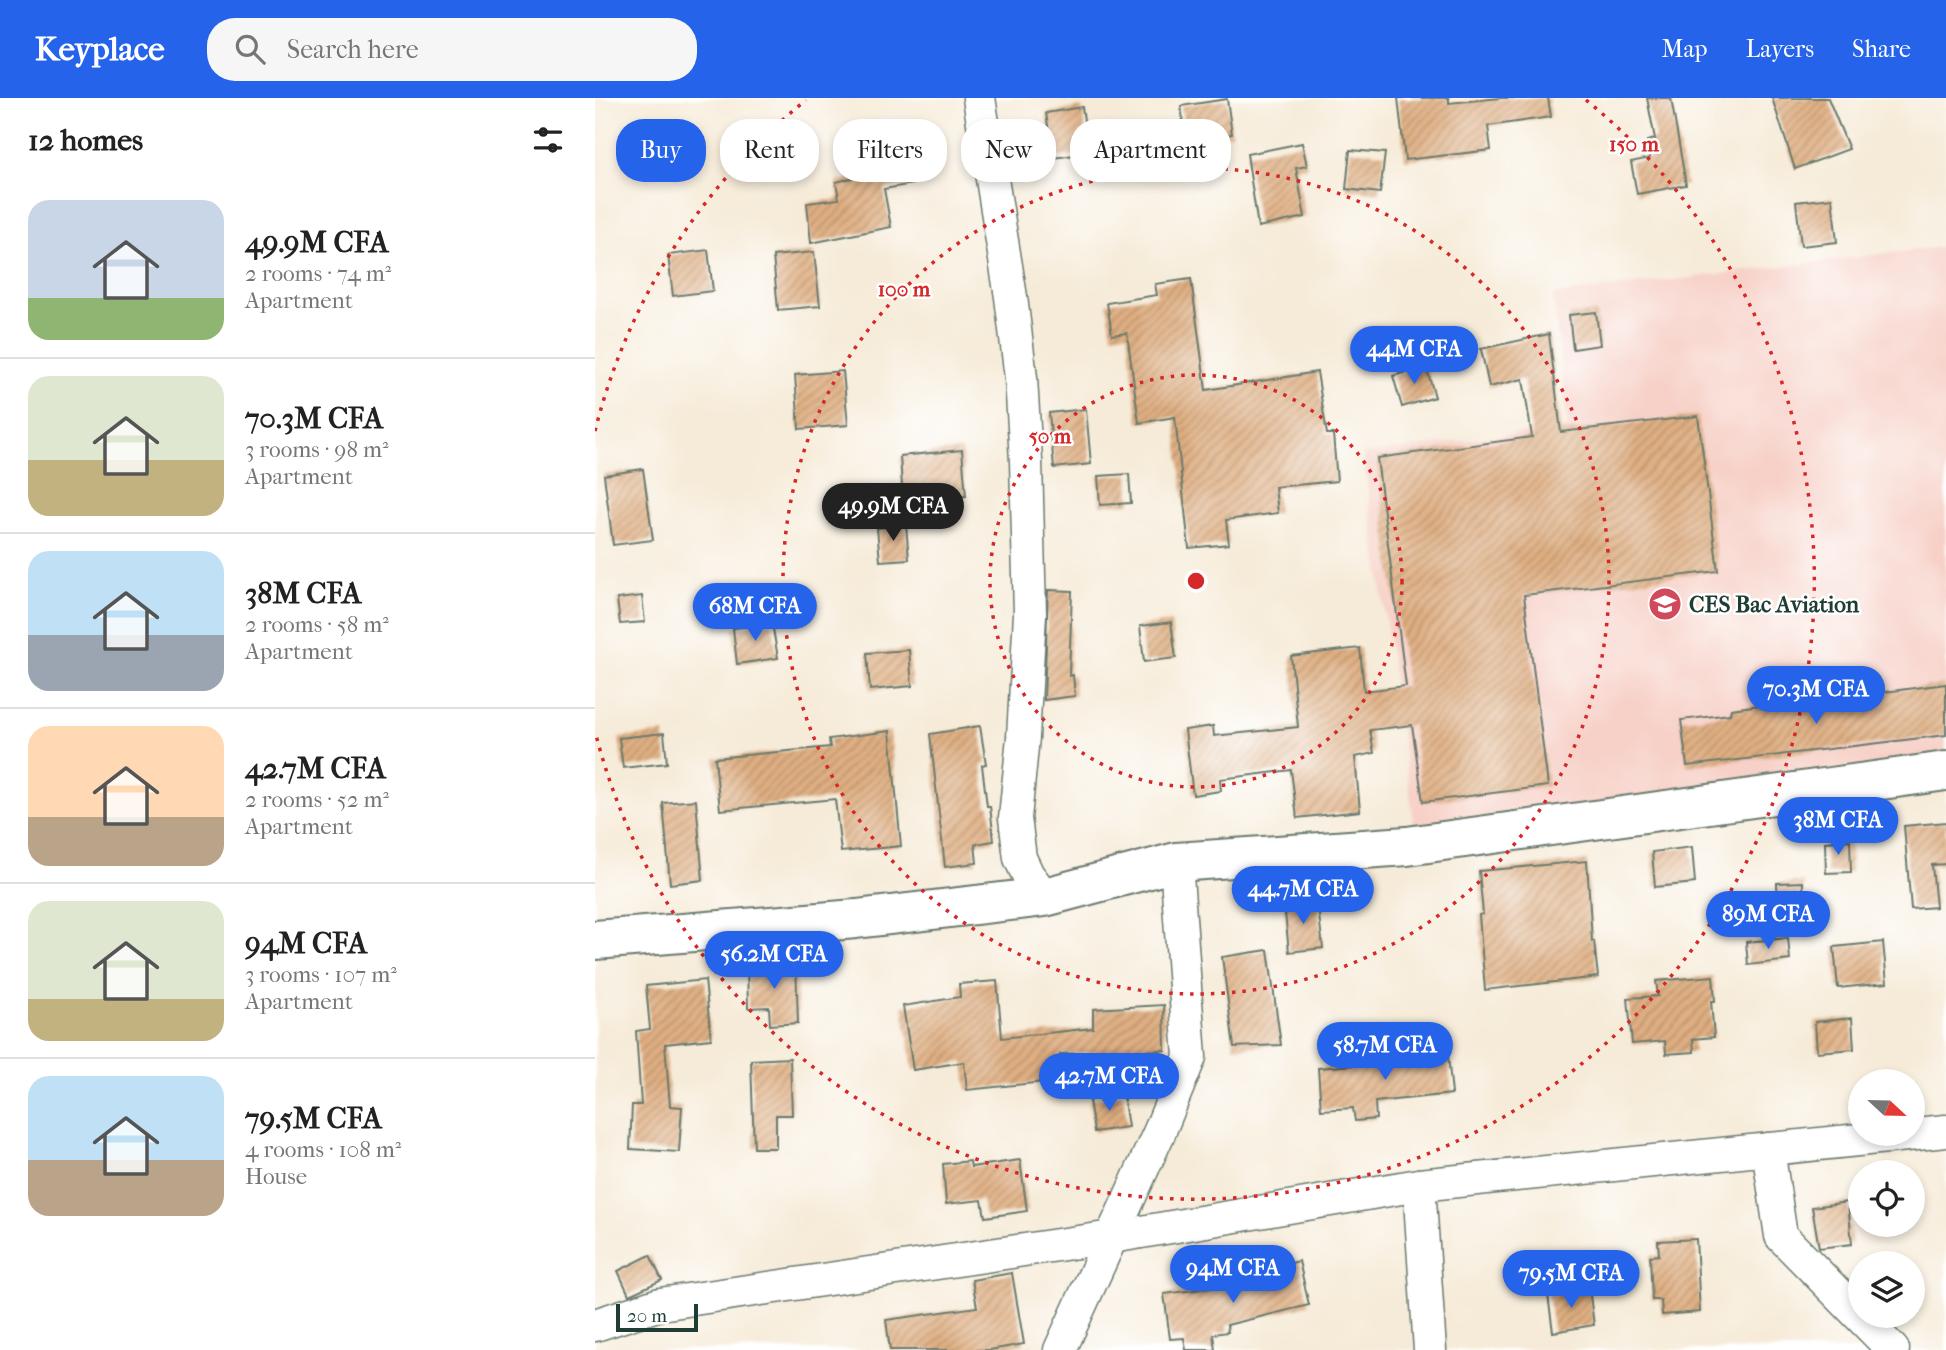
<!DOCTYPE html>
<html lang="en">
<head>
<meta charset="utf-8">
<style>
  :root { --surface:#fff; --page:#f6f6f6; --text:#222; --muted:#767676; --line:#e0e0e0; --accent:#2563eb }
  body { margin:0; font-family:"IM FELL French Canon",serif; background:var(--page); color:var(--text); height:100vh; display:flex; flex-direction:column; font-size:26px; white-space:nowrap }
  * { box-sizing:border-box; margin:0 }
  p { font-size:23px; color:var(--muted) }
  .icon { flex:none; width:38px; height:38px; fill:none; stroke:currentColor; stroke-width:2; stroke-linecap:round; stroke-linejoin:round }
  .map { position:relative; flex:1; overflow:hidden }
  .sheet { display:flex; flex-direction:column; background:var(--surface); width:595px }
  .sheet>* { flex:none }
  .hud { position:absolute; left:21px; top:21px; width:665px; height:63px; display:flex; gap:14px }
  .needle { width:46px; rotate:112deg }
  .fabs { position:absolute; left:1253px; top:971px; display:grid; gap:14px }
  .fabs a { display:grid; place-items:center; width:77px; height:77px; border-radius:50%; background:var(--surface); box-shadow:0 4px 10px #0003; font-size:35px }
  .scale { position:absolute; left:21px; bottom:18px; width:82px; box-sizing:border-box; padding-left:7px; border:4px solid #1f3d34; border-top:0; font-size:19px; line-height:24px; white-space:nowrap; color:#1f3d34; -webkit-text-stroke:5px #fff; paint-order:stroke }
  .price { position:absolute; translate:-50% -60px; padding:0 16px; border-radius:24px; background:var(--accent); color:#fff; font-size:23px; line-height:46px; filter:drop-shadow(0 2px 4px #0008) }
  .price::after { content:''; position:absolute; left:50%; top:42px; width:21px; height:16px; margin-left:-10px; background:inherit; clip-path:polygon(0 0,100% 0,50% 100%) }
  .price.active { background:#222; color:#fff }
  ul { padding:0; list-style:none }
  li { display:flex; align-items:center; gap:21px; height:175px; padding:0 28px }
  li+li { border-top:2px solid var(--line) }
  li span { display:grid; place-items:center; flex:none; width:196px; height:140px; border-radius:21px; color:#555 }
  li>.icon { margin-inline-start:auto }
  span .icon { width:84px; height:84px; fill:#fffc; stroke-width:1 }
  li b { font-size:30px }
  h2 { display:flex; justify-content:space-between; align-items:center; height:84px; padding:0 28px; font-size:30px }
  .tag { padding:0 24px; border-radius:28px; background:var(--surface); box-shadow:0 4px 10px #0003; font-size:24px; line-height:63px }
  .tag.active { background:var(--accent); color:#fff }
  header { display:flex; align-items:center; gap:42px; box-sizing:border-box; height:98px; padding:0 35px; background:var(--accent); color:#fff }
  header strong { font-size:33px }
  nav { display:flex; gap:38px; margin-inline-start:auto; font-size:24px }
  .search { width:490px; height:63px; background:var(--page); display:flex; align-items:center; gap:18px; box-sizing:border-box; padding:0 24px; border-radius:28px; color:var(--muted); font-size:26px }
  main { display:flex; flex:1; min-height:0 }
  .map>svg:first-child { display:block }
  .built { fill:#f7d1c8 }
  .building { fill:url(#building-hatch) }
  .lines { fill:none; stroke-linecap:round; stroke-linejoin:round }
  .minor-casing { stroke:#6a7a6d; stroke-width:35 }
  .tertiary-casing { stroke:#6a7a6d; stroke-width:42 }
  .minor { stroke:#fff; stroke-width:32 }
  .tertiary { stroke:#fff; stroke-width:38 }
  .ring { fill:none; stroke:#d62828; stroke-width:3.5; stroke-dasharray:3.5 7 }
  .labels { text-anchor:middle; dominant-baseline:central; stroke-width:5; stroke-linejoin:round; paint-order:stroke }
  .poi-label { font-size:23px; font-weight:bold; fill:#1f3d34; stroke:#fff; text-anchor:start }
  .centre { fill:#d62828; stroke:#fff; stroke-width:3.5 }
  .ring-label { font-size:21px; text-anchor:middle; font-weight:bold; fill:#d62828; stroke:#fff; stroke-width:5; stroke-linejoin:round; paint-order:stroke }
</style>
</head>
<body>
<header>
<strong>Keyplace</strong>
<div class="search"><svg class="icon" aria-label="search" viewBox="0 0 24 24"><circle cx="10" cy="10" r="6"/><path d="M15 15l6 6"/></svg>Search here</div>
<nav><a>Map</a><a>Layers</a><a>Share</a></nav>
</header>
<main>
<section class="sheet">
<h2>12 homes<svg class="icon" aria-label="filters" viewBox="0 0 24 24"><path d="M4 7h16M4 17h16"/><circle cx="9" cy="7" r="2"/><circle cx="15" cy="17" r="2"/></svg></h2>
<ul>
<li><span style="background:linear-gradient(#c9d6e8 70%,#8fb573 0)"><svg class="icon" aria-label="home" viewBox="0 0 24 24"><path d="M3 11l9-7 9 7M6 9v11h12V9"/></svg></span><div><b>49.9M CFA</b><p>2 rooms · 74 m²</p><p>Apartment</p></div></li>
<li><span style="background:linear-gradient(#dfe7d0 60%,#c2b280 0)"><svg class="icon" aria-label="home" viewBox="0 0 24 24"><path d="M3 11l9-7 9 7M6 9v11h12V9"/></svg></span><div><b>70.3M CFA</b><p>3 rooms · 98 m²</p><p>Apartment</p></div></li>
<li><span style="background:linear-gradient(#bfe0f5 60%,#9aa5b1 0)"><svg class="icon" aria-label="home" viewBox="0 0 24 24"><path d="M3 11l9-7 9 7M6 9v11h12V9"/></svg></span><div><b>38M CFA</b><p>2 rooms · 58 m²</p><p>Apartment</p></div></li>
<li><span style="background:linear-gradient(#ffd9b3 65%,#b9a48a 0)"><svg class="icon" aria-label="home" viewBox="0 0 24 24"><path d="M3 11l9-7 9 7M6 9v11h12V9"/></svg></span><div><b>42.7M CFA</b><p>2 rooms · 52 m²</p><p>Apartment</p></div></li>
<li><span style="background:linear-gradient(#dfe7d0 70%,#c2b280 0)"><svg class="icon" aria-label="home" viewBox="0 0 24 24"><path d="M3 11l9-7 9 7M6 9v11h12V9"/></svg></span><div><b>94M CFA</b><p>3 rooms · 107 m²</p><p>Apartment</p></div></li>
<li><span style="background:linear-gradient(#bfe0f5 60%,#b9a48a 0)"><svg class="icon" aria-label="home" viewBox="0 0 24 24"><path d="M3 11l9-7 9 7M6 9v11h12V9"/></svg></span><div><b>79.5M CFA</b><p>4 rooms · 108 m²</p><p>House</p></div></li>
</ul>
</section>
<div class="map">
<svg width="1351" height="1252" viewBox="0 0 1351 1252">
  <defs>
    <pattern id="building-hatch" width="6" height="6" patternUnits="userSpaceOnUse" patternTransform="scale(1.75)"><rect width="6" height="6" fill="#e0af82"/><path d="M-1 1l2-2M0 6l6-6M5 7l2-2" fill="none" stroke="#b5906b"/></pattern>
  </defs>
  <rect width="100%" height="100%" fill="#fff"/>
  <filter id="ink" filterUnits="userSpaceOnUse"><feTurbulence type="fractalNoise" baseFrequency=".0143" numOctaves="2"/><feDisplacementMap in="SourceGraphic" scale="14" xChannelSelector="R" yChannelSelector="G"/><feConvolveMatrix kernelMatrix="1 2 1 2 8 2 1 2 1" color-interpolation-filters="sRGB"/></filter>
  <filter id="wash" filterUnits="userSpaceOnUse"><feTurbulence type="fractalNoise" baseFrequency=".00686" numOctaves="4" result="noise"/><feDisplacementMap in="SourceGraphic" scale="28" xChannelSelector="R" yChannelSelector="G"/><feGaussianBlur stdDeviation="1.57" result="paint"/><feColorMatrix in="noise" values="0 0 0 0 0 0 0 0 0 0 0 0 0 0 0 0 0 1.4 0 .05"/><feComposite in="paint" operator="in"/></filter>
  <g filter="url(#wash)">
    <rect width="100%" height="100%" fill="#f6ebd8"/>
    <path class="built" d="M1351 148V656L820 734 768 356 973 329 958 197Z"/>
    <g id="blocks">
      <g class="building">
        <path d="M803 0H854V5L906 0H953L956 19 893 28 896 52 810 62Z"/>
        <path d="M1052 0H1076L1091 87 1042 96 1036 64 1055 60 1052 43 1060 41Z"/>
        <path d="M1177 0H1233L1254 51 1200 71Z"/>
        <path d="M632 1 637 36 591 43 586 8Z"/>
        <path d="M487 9 494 55 458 60 451 15Z"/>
        <path d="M707 45 712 68 701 70 710 119 663 129 652 56Z"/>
        <path d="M313 52 318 86 289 91 296 129 216 145 212 105 244 101 241 84 257 80 253 62Z"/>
        <path d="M755 52 790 55 785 95 751 91Z"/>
        <path d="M1237 100 1242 144 1206 148 1201 104Z"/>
        <path d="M113 152 118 193 78 198 73 157Z"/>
        <path d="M219 154 225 208 183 212 178 158Z"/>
        <path d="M596 181 611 292 722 274 732 336H738L742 383 680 389 683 415 631 422 634 446 594 450 580 319 544 325 532 235 517 237 512 205 562 197 560 186Z"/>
        <path d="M1001 214 1005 247 978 251 974 217Z"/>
        <path d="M954 236 966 334 1103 318 1123 473 929 497 953 688 828 704 817 627 775 632 779 655 760 659 765 713 702 720 696 672 625 681 626 693 598 697 590 632 618 628 619 638 703 629 696 558 765 550 769 593 811 588 782 360 937 339 928 281 894 289 886 251Z"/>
        <path d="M831 268 840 299 807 309 798 278Z"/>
        <path d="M248 273 253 327 204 331 200 277Z"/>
        <path d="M491 311 496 366 459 370 454 315Z"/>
        <path d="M367 352 371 398 308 404 305 358Z"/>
        <path d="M48 371 58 442 18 447 9 377Z"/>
        <path d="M534 376 536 405 505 407 503 378Z"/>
        <path d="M311 427 314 461 285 463 282 430Z"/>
        <path d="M453 492 477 493 474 578 478 577 480 598 449 602Z"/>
        <path d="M47 498 50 524 25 526 22 501Z"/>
        <path d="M576 524 581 560 549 564 545 528Z"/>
        <path d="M177 525 183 560 142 566 138 530Z"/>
        <path d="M314 552 317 588 275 592 272 555Z"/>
        <path d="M1351 586V637L1092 668 1086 622 1135 616 1136 611 1212 601V607L1259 602V598Z"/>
        <path d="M385 628 391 666 387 667 392 708H395L399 743 380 746 382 765 350 769 335 636Z"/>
        <path d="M295 633 306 748 246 754 240 701 125 712 120 660 235 649 234 641Z"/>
        <path d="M69 635 72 665 28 670 24 640Z"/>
        <path d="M101 702 108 782 75 786 68 705Z"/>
        <path d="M1351 724V766L1337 767 1341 809 1316 811 1309 728Z"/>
        <path d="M1255 742 1256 774 1231 775 1230 744Z"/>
        <path d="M1097 749 1100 785 1060 789 1057 754Z"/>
        <path d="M992 763 997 843H999L1003 879 890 892 884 817 888 816 884 773Z"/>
        <path d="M1208 784 1209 823 1183 824 1182 785Z"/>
        <path d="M722 801 728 850 694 854 689 805Z"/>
        <path d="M1193 840 1195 862 1153 867 1151 844Z"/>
        <path d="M1288 844 1292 885 1243 890 1239 849Z"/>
        <path d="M673 852 686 947 639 949 627 859Z"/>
        <path d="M201 864 203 925 175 927 174 909 153 910 152 866Z"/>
        <path d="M1118 878 1120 903H1116L1119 939 1098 941 1099 954 1071 956 1070 943 1037 946 1033 900 1063 898 1061 883Z"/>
        <path d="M110 882 116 941 70 946 75 1008 87 1009 84 1054 35 1051 37 1007H46L41 933 55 931 51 888Z"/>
        <path d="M402 883 407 940 498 930V911L569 907 570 952 465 956 468 982 372 992 369 964 318 972 308 908 365 899 364 886Z"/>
        <path d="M1257 920 1259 951 1222 954 1220 924Z"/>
        <path d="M852 948 857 996 780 1004 781 1021 760 1023 758 1010 726 1012 723 970 810 963 809 952Z"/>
        <path d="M195 960 197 1017H181V1050H159L156 962Z"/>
        <path d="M528 996 533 1029 499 1034 494 1002Z"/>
        <path d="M425 1062 432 1113 390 1119 387 1102 351 1106 348 1066 375 1063 376 1069Z"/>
        <path d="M1253 1104 1257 1146 1224 1150 1217 1109Z"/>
        <path d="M1101 1141 1105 1214 1067 1217 1066 1202H1057L1055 1158 1064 1157 1063 1143Z"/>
        <path d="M55 1157 67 1182 34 1197 23 1173Z"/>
        <path d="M704 1163 714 1207 632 1227 633 1234 618 1236 620 1252H591L589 1240 575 1241 569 1196 662 1184 660 1174Z"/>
        <path d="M417 1175 429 1246 395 1252H295L291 1222 382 1209 377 1182Z"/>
        <path d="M994 1190 999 1227 958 1234 953 1197Z"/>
      </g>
    </g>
  </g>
  <g filter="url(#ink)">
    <use href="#blocks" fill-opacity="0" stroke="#6a7a6d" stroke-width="2"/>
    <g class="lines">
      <defs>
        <g id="minor">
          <path d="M384 0 416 199 426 280 431 363 435 516 428 639 420 720 425 760 433 777 450 799"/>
          <path d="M1173 1051 1186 1138 1298 1252"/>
          <path d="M824 1087 835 1252"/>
          <path d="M0 1227 65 1206 517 1139 824 1087 1351 1033"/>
          <path d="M465 1252 564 1035 595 959 581 764"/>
        </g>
        <path id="tertiary" d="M0 842 261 821 450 799 581 764 812 748 1351 673"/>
      </defs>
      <use href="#minor" class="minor-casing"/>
      <use href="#tertiary" class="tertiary-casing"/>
      <use href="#minor" class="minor"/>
      <use href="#tertiary" class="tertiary"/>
    </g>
  </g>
  <g class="ring">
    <circle cx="601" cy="483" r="206"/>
    <circle cx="601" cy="483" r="413"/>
    <path d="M0 333A619 619 0 0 1 211 2M991 2A619 619 0 1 1 0 633"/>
  </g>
  <defs>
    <symbol id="school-disc" viewBox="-11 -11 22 22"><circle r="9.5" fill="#d1495b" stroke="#fff"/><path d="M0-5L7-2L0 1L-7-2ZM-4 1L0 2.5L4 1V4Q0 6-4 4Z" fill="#fff"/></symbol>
  </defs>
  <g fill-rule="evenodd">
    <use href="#school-disc" x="1051" y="487" width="38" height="38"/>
  </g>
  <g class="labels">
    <g class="poi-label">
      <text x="1094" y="506">CES Bac Aviation</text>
    </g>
  </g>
  <circle cx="601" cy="483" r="10" class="centre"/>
  <g class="ring-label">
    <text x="1039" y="53">150 m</text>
    <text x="309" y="198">100 m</text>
    <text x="455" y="345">50 m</text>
  </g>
</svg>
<div class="fabs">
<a><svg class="needle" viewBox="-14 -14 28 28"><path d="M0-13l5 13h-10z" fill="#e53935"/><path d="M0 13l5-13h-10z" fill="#767676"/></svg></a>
<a><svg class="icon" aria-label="locate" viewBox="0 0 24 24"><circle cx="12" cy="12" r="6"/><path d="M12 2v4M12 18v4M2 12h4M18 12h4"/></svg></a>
<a><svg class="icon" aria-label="layers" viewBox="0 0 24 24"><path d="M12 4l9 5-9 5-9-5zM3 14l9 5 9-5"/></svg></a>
</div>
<div class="scale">20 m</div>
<b class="price" style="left:819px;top:288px">44M CFA</b>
<b class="price active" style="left:298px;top:445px">49.9M CFA</b>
<b class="price" style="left:160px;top:545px">68M CFA</b>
<b class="price" style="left:1221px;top:628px">70.3M CFA</b>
<b class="price" style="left:1243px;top:759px">38M CFA</b>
<b class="price" style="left:708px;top:828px">44.7M CFA</b>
<b class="price" style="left:1173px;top:853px">89M CFA</b>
<b class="price" style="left:179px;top:893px">56.2M CFA</b>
<b class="price" style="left:790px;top:984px">58.7M CFA</b>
<b class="price" style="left:514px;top:1015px">42.7M CFA</b>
<b class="price" style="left:638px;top:1207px">94M CFA</b>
<b class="price" style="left:976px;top:1212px">79.5M CFA</b>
<div class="hud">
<a class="tag active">Buy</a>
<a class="tag">Rent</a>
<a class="tag">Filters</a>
<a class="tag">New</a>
<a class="tag">Apartment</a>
</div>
</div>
</main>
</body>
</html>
